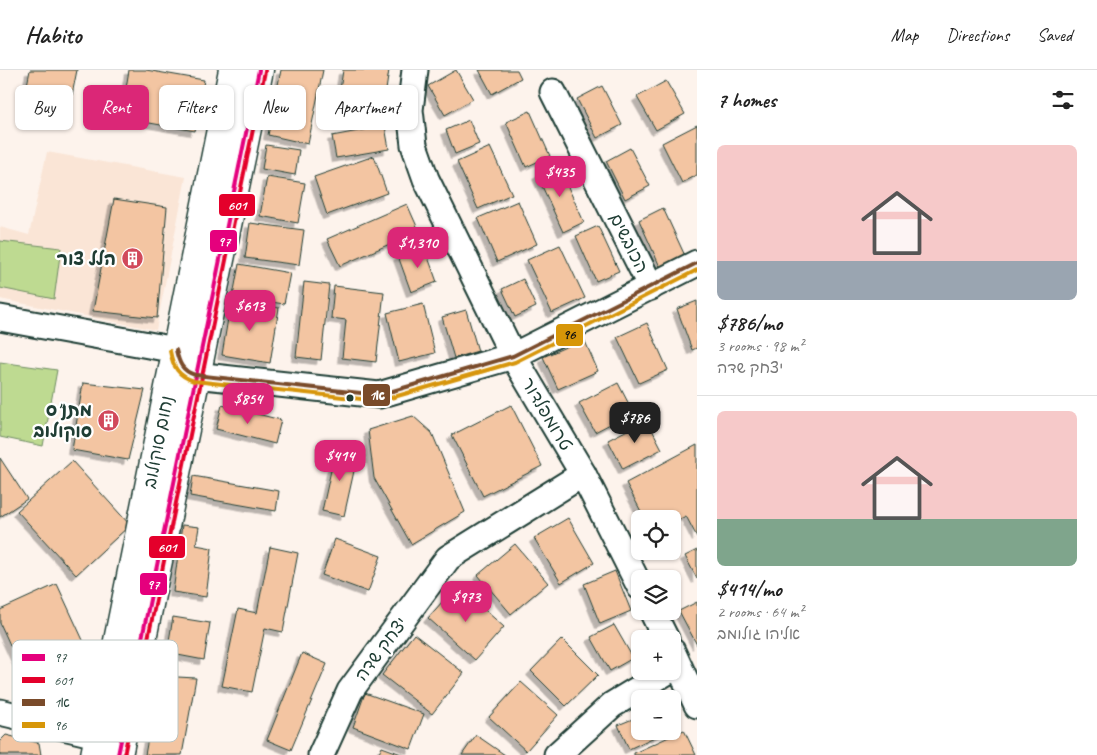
<!DOCTYPE html>
<html lang="en">
<head>
<meta charset="utf-8">
<style>
  :root { --surface:#fff; --page:#f6f6f6; --text:#222; --muted:#767676; --line:#e0e0e0; --accent:#db2777 }
  body { margin:0; font-family:Caveat,"Playpen Sans Hebrew",sans-serif; background:var(--page); color:var(--text); height:100vh; display:flex; flex-direction:column; font-size:19px; white-space:nowrap }
  * { box-sizing:border-box; margin:0 }
  p { font-size:16px; color:var(--muted) }
  .icon { flex:none; width:28px; height:28px; fill:none; stroke:currentColor; stroke-width:2; stroke-linecap:round; stroke-linejoin:round }
  .map { position:relative; flex:1; overflow:hidden }
  .drawer { display:flex; flex-direction:column; background:var(--surface); width:400px }
  .drawer>* { flex:none }
  .top-card { position:absolute; left:15px; top:15px; width:475px; height:45px; display:flex; gap:10px }
  .fabs { position:absolute; left:631px; top:440px; display:grid; gap:10px }
  .fabs a { display:grid; place-items:center; width:50px; height:50px; border-radius:8px; background:var(--surface); box-shadow:0 1px 4px #0004; font-size:25px }
  .price { position:absolute; translate:-50% -42px; padding:0 11px; border-radius:10px; background:var(--accent); color:#fff; font-size:16px; line-height:32px; filter:drop-shadow(0 1px 2px #0008) }
  .price::after { content:''; position:absolute; left:50%; top:30px; width:15px; height:11px; margin-left:-8px; background:inherit; clip-path:polygon(0 0,100% 0,50% 100%) }
  .price.selected { background:#222; color:#fff }
  ul { padding:0; list-style:none }
  li { display:grid; align-content:center; gap:10px; height:265px; padding:0 20px }
  li+li { border-top:1px solid var(--line) }
  li span { display:grid; place-items:center; height:155px; border-radius:8px; color:#555 }
  li>.icon { margin-inline-start:auto }
  span .icon { width:90px; height:90px; fill:#fffc; stroke-width:1 }
  li b { font-size:21px }
  h2 { display:flex; justify-content:space-between; align-items:center; height:60px; padding:0 20px; font-size:21px }
  .tag { padding:0 18px; border-radius:8px; background:var(--surface); box-shadow:0 1px 4px #0004; font-size:18px; line-height:45px }
  .tag.selected { background:var(--accent); color:#fff }
  header { display:flex; align-items:center; gap:30px; box-sizing:border-box; height:70px; padding:0 25px; background:var(--surface); border-bottom:1px solid var(--line) }
  header strong { font-size:24px }
  nav { display:flex; gap:28px; margin-inline-start:auto; font-size:18px }
  main { display:flex; flex:1; min-height:0 }
  .map>svg:first-child { display:block }
  .built { fill:#fae5d6 }
  .green { fill:#beda91; stroke:#6e8c62 }
  .building { fill:#f3c5a2; stroke:#1f3d34; filter:url(#shadow) }
  .lines { fill:none; stroke-linecap:round; stroke-linejoin:round }
  .minor-casing { stroke:#1f3d34; stroke-width:29 }
  .major-casing { stroke:#1f3d34; stroke-width:31 }
  .minor { stroke:#fff; stroke-width:25 }
  .major { stroke:#fff; stroke-width:28 }
  .bus-1-casing { stroke:#fff; stroke-width:8 }
  .bus-2-casing { stroke:#fff; stroke-width:8 }
  .bus-3-casing { stroke:#fff; stroke-width:8 }
  .bus-4-casing { stroke:#fff; stroke-width:8 }
  .bus-1 { stroke:#e5007d; stroke-width:4 }
  .bus-2 { stroke:#e4002b; stroke-width:4 }
  .bus-3 { stroke:#7a4b2a; stroke-width:4 }
  .bus-4 { stroke:#d79608; stroke-width:4 }
  .bus-dot { fill:#1f3d34; stroke:#fff; stroke-width:2 }
  .labels { text-anchor:middle; dominant-baseline:central; stroke-width:4.5; stroke-linejoin:round; paint-order:stroke }
  .street-label { font-size:18px; fill:#1f3d34; stroke:#fff }
  .poi-label { font-size:18px; font-weight:bold; fill:#1f3d34; stroke:#fff; text-anchor:end }
  .key { fill:#fff; stroke:#bcc5c2; stroke-width:1 }
  .key-label { font-size:14px; fill:#1f3d34 }
  .line-badge { stroke:#fff; stroke-width:2 }
  .badge-label { font-size:14px; text-anchor:middle; font-weight:bold; fill:#fff }
  .pale-badge-label { font-size:14px; text-anchor:middle; font-weight:bold; fill:#111 }
</style>
</head>
<body>
<header>
<strong>Habito</strong>
<nav><a>Map</a><a>Directions</a><a>Saved</a></nav>
</header>
<main>
<div class="map">
<svg width="697" height="685" viewBox="0 0 697 685">
  <defs>
    <filter id="shadow"><feDropShadow dx="-4.5" dy="4.5" stdDeviation="0" flood-color="#0004"/></filter>
  </defs>
  <rect width="100%" height="100%" fill="#fdf3ec"/>
  <filter id="ink" filterUnits="userSpaceOnUse"><feTurbulence type="fractalNoise" baseFrequency=".02" numOctaves="2"/><feDisplacementMap in="SourceGraphic" scale="10" xChannelSelector="R" yChannelSelector="G"/><feConvolveMatrix kernelMatrix="1 2 1 2 8 2 1 2 1" color-interpolation-filters="sRGB"/></filter>
  <g filter="url(#ink)">
    <path class="built" d="M47 82 186 107 156 260 0 229V157L29 165Z"/>
    <g class="green">
      <path d="M0 171 61 178 54 229 0 218Z"/>
      <path d="M0 292 57 300 43 376 0 367Z"/>
    </g>
    <g class="building">
      <path d="M30 0H77L67 50 22 41Z"/>
      <path d="M129 0H146L204 10 195 61 121 48Z"/>
      <path d="M281 0H323L308 74 268 65Z"/>
      <path d="M343 0H389L382 47 337 40Z"/>
      <path d="M456 0 473 29 445 45 428 16Z"/>
      <path d="M479 0H517L521 8 492 24Z"/>
      <path d="M666 11 685 44 656 60 637 27Z"/>
      <path d="M602 16 622 55 597 68 577 29Z"/>
      <path d="M530 41 550 86 526 97 506 52Z"/>
      <path d="M469 50 479 74 455 84 446 60Z"/>
      <path d="M697 55V105L682 113 662 73Z"/>
      <path d="M385 56 389 79 336 88 332 66Z"/>
      <path d="M266 75 299 80 295 105 262 99Z"/>
      <path d="M490 77 512 124 478 139 457 92Z"/>
      <path d="M630 78 650 116 625 129 606 91Z"/>
      <path d="M374 86 387 123 327 145 314 107Z"/>
      <path d="M558 95 584 152 563 162 537 105Z"/>
      <path d="M267 107 305 113 298 153 260 146Z"/>
      <path d="M114 129 167 137 157 248 93 241Z"/>
      <path d="M518 131 537 174 497 192 478 148Z"/>
      <path d="M407 134 419 161 340 196 327 169Z"/>
      <path d="M663 138 686 188 661 199 639 150Z"/>
      <path d="M250 153 304 160 299 195 245 188Z"/>
      <path d="M598 156 619 201 596 211 576 166Z"/>
      <path d="M560 175 585 228 552 243 527 190Z"/>
      <path d="M424 176 437 212 411 222 398 186Z"/>
      <path d="M239 194 290 203 284 234 233 226Z"/>
      <path d="M523 209 536 237 515 247 502 219Z"/>
      <path d="M304 212 329 215 321 290 296 287Z"/>
      <path d="M334 216 384 222 376 292 342 288 346 250 331 248Z"/>
      <path d="M231 230 279 238 270 293 222 285Z"/>
      <path d="M697 231V278L692 280 677 239Z"/>
      <path d="M423 234 435 283 399 292 387 243Z"/>
      <path d="M466 240 478 281 454 288 442 247Z"/>
      <path d="M647 253 668 300 639 313 617 267Z"/>
      <path d="M584 269 598 301 558 319 543 287Z"/>
      <path d="M83 313 145 320 128 390 72 380Z"/>
      <path d="M618 313 633 342 595 362 579 333Z"/>
      <path d="M222 335 281 350 275 374 216 359Z"/>
      <path d="M511 335 542 396 483 426 452 365Z"/>
      <path d="M413 346 432 363 465 442 411 474 374 408 368 360Z"/>
      <path d="M647 350 662 379 623 399 608 370Z"/>
      <path d="M697 375V467L686 446 672 453V449H645L626 413Z"/>
      <path d="M336 378 358 383 344 446 322 441Z"/>
      <path d="M0 388 27 429 0 447Z"/>
      <path d="M72 391 130 455 76 505 17 441Z"/>
      <path d="M193 406 279 421 276 441 190 426Z"/>
      <path d="M568 448 594 493 561 513 534 468Z"/>
      <path d="M182 455 199 457 196 475 212 478 206 527 173 522Z"/>
      <path d="M335 469 381 486 368 522 322 505Z"/>
      <path d="M515 474 548 513 511 544 478 505Z"/>
      <path d="M270 477 298 483 283 562 265 558 252 622 222 616 238 539 257 543Z"/>
      <path d="M697 480V509L685 486Z"/>
      <path d="M615 501 631 541 600 554 584 514Z"/>
      <path d="M57 514 95 596 33 625 0 553V540Z"/>
      <path d="M457 515 504 557 475 590 428 548Z"/>
      <path d="M697 532V575L679 541Z"/>
      <path d="M173 547 210 553 204 590 167 583Z"/>
      <path d="M614 555 633 588 610 601 591 567Z"/>
      <path d="M414 564 464 603 432 644 382 605Z"/>
      <path d="M562 569 598 605 566 636 531 601Z"/>
      <path d="M302 583 327 594 291 680 267 670Z"/>
      <path d="M159 606 196 608 182 685H145Z"/>
      <path d="M521 612 558 645 526 681 489 647Z"/>
      <path d="M365 623 424 644 411 679 353 657Z"/>
      <path d="M640 646V661H667L629 679 618 655Z"/>
      <path d="M684 660 696 685H634V683Z"/>
      <path d="M6 665 39 673 41 685H0V671Z"/>
      <path d="M476 665 505 685H462Z"/>
      <path d="M382 677 404 685H378Z"/>
    </g>
    <g class="lines">
      <defs>
        <g id="minor">
          <path d="M415 0 410 40 414 75 426 109 513 286 583 404 640 517"/>
          <path d="M553 22 651 217"/>
          <path d="M0 248 176 280C179 295 180 301 195 305L379 325 513 286 697 193"/>
          <path d="M652 541 666 569"/>
          <path d="M672 581 697 635"/>
          <path d="M0 642 118 670"/>
          <path d="M321 685 350 621 448 488 583 404"/>
          <path d="M557 685 612 635 668 601"/>
        </g>
        <g id="major">
          <path d="M95 685 233 0"/>
          <path d="M118 685 259 0"/>
        </g>
      </defs>
      <use href="#minor" class="minor-casing"/>
      <use href="#major" class="major-casing"/>
      <use href="#minor" class="minor"/>
      <use href="#major" class="major"/>
      <defs>
        <path id="bus-1" d="M118 685 259 0"/>
        <path id="bus-2" d="M124 685 265 1"/>
        <path id="bus-3" d="M176 280C179 293 182 301 195 305L379 325 513 286 697 193"/>
        <path id="bus-4" d="M170 281C173 297 178 306 194 311L380 331 515 292 697 200"/>
      </defs>
      <use href="#bus-1" class="bus-1-casing"/>
      <use href="#bus-2" class="bus-2-casing"/>
      <use href="#bus-3" class="bus-3-casing"/>
      <use href="#bus-4" class="bus-4-casing"/>
      <use href="#bus-1" class="bus-1"/>
      <use href="#bus-2" class="bus-2"/>
      <use href="#bus-3" class="bus-3"/>
      <use href="#bus-4" class="bus-4"/>
    </g>
  </g>
  <defs>
    <symbol id="building-disc" viewBox="-11 -11 22 22"><circle r="9.5" fill="#d1495b" stroke="#fff"/><path d="M-4-6H4V6H1V3H-1V6H-4ZM-2.5-4.3h1.7v1.8h-1.7ZM.8-4.3h1.7v1.8H.8ZM-2.5-1h1.7V.8h-1.7ZM.8-1h1.7V.8H.8Z" fill="#fff"/></symbol>
  </defs>
  <g fill-rule="evenodd">
    <use href="#building-disc" x="120" y="176" width="25" height="25"/>
    <use href="#building-disc" x="96" y="338" width="25" height="25"/>
  </g>
  <circle class="bus-dot" cx="350" cy="328" r="4.5"/>
  <g class="labels">
    <g class="street-label">
      <text transform="translate(629 173) rotate(63)">הכובשים</text>
      <text transform="translate(547 344) rotate(59)">טרומפלדור</text>
      <text transform="translate(158 372) rotate(-79)">נחום סוקולוב</text>
      <text transform="translate(381 579) rotate(-53)">יצחק שדה</text>
    </g>
    <g class="poi-label">
      <text x="116" y="189">הלל צור</text>
      <text x="92" y="340">מתנ"ס<tspan x="92" dy="21">סוקולוב</tspan></text>
    </g>
  </g>
  <rect x="12" y="570" width="166" height="102" rx="8" class="key"/>
  <rect x="22" y="584" width="23" height="7" fill="#e5007d"/>
  <rect x="22" y="607" width="23" height="6" fill="#e4002b"/>
  <rect x="22" y="629" width="23" height="7" fill="#7a4b2a"/>
  <rect x="22" y="652" width="23" height="6" fill="#d79608"/>
  <g class="key-label">
    <text x="54" y="592">97</text>
    <text x="54" y="615">601</text>
    <text x="54" y="637">1א</text>
    <text x="54" y="660">96</text>
  </g>
  <g class="line-badge">
    <rect x="218" y="123" width="38" height="24" rx="5" fill="#e4002b"/>
    <rect x="209" y="159" width="29" height="24" rx="5" fill="#e5007d"/>
    <rect x="555" y="253" width="29" height="24" rx="5" fill="#d79608"/>
    <rect x="362" y="313" width="29" height="24" rx="5" fill="#7a4b2a"/>
    <rect x="148" y="465" width="38" height="24" rx="5" fill="#e4002b"/>
    <rect x="139" y="502" width="29" height="24" rx="5" fill="#e5007d"/>
  </g>
  <g class="badge-label">
    <text x="237" y="140">601</text>
    <text x="224" y="176">97</text>
    <text x="377" y="330">1א</text>
    <text x="167" y="482">601</text>
    <text x="153" y="519">97</text>
  </g>
  <g class="pale-badge-label">
    <text x="569" y="269">96</text>
  </g>
</svg>
<div class="fabs">
<a><svg class="icon" aria-label="locate" viewBox="0 0 24 24"><circle cx="12" cy="12" r="6"/><path d="M12 2v4M12 18v4M2 12h4M18 12h4"/></svg></a>
<a><svg class="icon" aria-label="layers" viewBox="0 0 24 24"><path d="M12 4l9 5-9 5-9-5zM3 14l9 5 9-5"/></svg></a>
<a>+</a>
<a>−</a>
</div>
<b class="price" style="left:560px;top:128px">$435</b>
<b class="price" style="left:418px;top:199px">$1,310</b>
<b class="price" style="left:250px;top:262px">$613</b>
<b class="price" style="left:248px;top:355px">$854</b>
<b class="price selected" style="left:635px;top:374px">$786</b>
<b class="price" style="left:340px;top:412px">$414</b>
<b class="price" style="left:466px;top:553px">$973</b>
<div class="top-card">
<a class="tag">Buy</a>
<a class="tag selected">Rent</a>
<a class="tag">Filters</a>
<a class="tag">New</a>
<a class="tag">Apartment</a>
</div>
</div>
<section class="drawer">
<h2>7 homes<svg class="icon" aria-label="filters" viewBox="0 0 24 24"><path d="M4 7h16M4 17h16"/><circle cx="9" cy="7" r="2"/><circle cx="15" cy="17" r="2"/></svg></h2>
<ul>
<li><span style="background:linear-gradient(#f6c9c9 75%,#9aa5b1 0)"><svg class="icon" aria-label="home" viewBox="0 0 24 24"><path d="M3 11l9-7 9 7M6 9v11h12V9"/></svg></span><div><b>$786/mo</b><p>3 rooms · 98 m²</p><p>יצחק שדה</p></div></li>
<li><span style="background:linear-gradient(#f6c9c9 70%,#7fa58c 0)"><svg class="icon" aria-label="home" viewBox="0 0 24 24"><path d="M3 11l9-7 9 7M6 9v11h12V9"/></svg></span><div><b>$414/mo</b><p>2 rooms · 64 m²</p><p>אליהו גולומב</p></div></li>
</ul>
</section>
</main>
</body>
</html>
